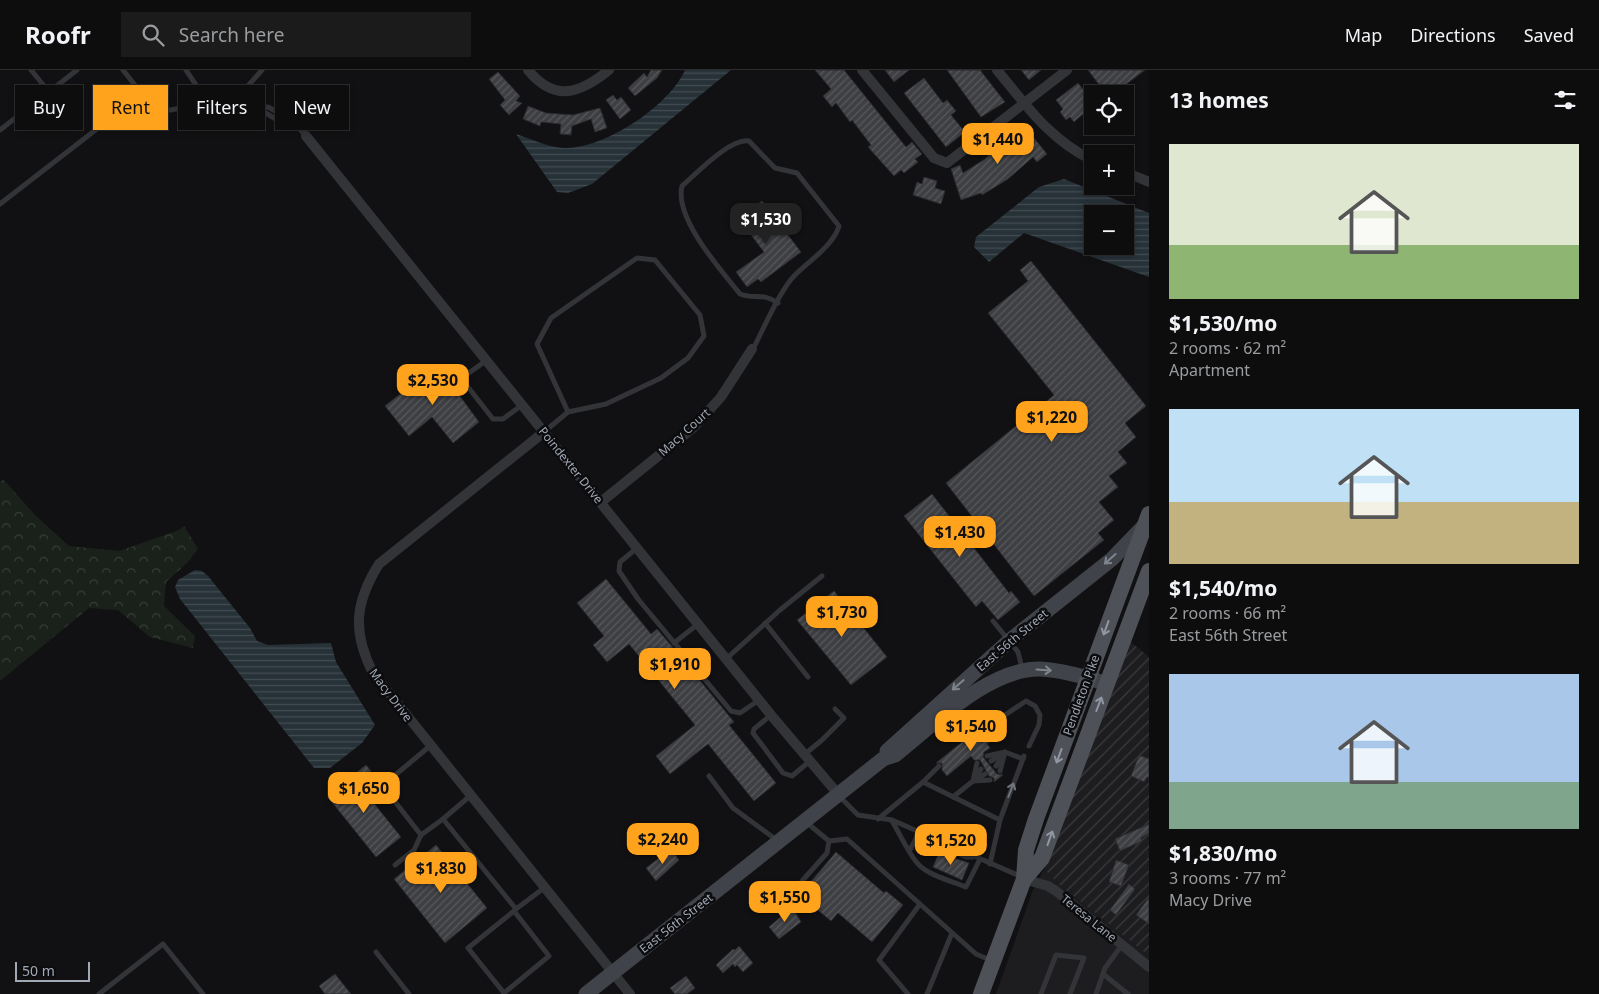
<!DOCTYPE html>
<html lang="en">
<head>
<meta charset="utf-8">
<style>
  :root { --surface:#0d0d0e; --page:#1b1b1c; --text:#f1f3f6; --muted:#9a9c9e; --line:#2d2d2e; --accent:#ffa31d }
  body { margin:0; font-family:"Noto Sans",sans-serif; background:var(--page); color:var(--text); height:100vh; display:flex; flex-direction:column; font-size:19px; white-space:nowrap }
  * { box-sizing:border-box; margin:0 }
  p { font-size:16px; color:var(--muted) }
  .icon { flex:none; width:28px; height:28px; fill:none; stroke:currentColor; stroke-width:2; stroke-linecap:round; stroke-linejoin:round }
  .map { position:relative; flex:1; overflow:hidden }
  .sheet { display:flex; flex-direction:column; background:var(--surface); width:450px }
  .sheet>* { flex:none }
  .guide { position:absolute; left:15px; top:15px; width:475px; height:45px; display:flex; gap:10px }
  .controls { position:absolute; left:1084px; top:15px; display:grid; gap:10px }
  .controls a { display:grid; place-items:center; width:50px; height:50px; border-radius:0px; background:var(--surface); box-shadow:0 2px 8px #0003,0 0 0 1px var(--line); font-size:25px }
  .scale { position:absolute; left:15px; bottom:12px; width:75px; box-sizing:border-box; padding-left:5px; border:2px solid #a1a9b5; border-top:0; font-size:14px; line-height:18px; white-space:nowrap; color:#a1a9b5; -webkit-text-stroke:4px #0c0c0e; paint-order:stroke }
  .price { position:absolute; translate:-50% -42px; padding:0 11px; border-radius:10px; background:var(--accent); color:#111; font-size:16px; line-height:32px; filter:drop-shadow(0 1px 2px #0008) }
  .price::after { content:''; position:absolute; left:50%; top:30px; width:15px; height:11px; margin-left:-8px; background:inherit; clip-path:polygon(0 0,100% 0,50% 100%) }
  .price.current { background:#222; color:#fff }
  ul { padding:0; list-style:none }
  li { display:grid; align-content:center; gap:10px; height:265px; padding:0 20px }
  li span { display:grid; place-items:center; height:155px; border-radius:0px; color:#555 }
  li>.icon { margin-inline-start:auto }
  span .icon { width:90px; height:90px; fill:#fffc; stroke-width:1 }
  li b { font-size:21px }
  h2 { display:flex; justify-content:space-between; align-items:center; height:60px; padding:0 20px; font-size:21px }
  .chip { padding:0 18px; border-radius:0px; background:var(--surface); box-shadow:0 2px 8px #0003,0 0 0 1px var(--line); font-size:18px; line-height:45px }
  .chip.current { background:var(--accent); color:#111 }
  header { display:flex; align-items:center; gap:30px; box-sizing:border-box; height:70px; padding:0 25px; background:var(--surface); border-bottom:1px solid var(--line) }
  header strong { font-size:24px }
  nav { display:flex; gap:28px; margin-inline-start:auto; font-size:18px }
  .search { width:350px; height:45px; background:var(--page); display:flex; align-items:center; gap:12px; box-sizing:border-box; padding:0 18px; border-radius:0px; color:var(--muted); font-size:19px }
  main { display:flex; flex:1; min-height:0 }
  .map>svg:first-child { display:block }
  .built { fill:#1d1d20 }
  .industrial { fill:url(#industrial-furrows) }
  .forest { fill:url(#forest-crowns) }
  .water { fill:url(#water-rules); fill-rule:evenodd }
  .building { fill:url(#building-hatch); stroke:#2b2b2f }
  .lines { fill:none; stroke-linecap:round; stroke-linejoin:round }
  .service { stroke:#323438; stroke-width:5 }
  .minor { stroke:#323438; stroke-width:10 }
  .secondary { stroke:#404349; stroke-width:15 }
  .primary { stroke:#4e5158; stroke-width:16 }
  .oneway { stroke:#7f858f }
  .oneway2 { stroke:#9097a2 }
  .oneway3 { stroke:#6f747d }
  .labels { text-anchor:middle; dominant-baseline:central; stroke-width:5; stroke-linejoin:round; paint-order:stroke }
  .street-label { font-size:12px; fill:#a1a9b5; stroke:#0c0c0e }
</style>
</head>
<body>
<header>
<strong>Roofr</strong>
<div class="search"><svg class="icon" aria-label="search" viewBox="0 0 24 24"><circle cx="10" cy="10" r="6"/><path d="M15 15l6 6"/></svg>Search here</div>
<nav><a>Map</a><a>Directions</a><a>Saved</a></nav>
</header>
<main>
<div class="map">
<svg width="1149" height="924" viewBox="0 0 1149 924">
  <defs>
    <pattern id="industrial-furrows" width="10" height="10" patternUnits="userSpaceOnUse" patternTransform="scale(1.25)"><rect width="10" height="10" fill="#1d1d20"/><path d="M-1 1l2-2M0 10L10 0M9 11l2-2" fill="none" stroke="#3b3b3e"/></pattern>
    <pattern id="forest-crowns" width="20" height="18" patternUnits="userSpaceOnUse" patternTransform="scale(1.25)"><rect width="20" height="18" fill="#19211a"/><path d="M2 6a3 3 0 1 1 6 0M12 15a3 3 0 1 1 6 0" fill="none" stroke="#373e39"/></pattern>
    <pattern id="water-rules" width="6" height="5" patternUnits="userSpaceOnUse" patternTransform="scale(1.25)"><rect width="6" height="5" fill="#273138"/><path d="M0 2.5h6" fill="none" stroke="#434c53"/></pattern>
    <pattern id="building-hatch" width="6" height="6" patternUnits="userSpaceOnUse" patternTransform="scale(1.25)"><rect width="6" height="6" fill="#3d3f43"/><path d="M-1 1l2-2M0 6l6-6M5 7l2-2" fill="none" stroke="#56585c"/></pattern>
  </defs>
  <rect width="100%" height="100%" fill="#111113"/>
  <path class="built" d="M1044 799 1061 816 1149 886V924H996L1033 820Z"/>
  <path class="industrial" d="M1131 572 1149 587V886L1061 816 1044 799Z"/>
  <path class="forest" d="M4 410 35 445 69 476 119 481 179 460 184 456 198 479 187 493 166 512 164 536 195 566 193 578 150 567 118 540 89 538 0 611V411Z"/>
  <g class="water">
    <path d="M685 0H731L592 114 568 123 557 122 516 64C529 68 543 75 556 77 597 85 669 37 685 0Z"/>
    <path d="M1064 109 1149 143V207L1024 163 989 192 974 177 976 167 1039 117ZM1092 144H1125V176H1092Z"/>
    <path d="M195 500 202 501 208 506 250 558 257 571 268 575 331 573 336 592 375 655 362 673 330 698H314L180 529 175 517 178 510Z"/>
  </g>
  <g class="building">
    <path d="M651 0H662L657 8 635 26 628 18 644 3 647 7Z"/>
    <path d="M815 0H844L906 77 912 72 922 84 915 89 918 92 904 103 901 100 894 106 868 77 871 75 852 50 850 52 836 33 832 37 823 26 831 19Z"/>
    <path d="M885 0H909L894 12Z"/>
    <path d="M947 0H980L1005 32 981 47Z"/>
    <path d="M1021 0H1041L1029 10Z"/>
    <path d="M1088 0H1145L1113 24H1106Z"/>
    <path d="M498 2 520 26 516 31 522 33 509 45 500 35 505 30 489 9Z"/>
    <path d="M924 8 943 33 947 30 956 41 951 45 965 62 946 77 904 23Z"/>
    <path d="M1078 13 1092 31V36L1074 52 1070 47 1066 50 1060 42 1063 39 1056 30Z"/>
    <path d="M613 25 617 30 621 27 631 40 620 49 606 30Z"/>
    <path d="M528 36 546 43 573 45 600 38 607 58 595 62 591 49 572 56 571 65 560 64 561 54 541 52 540 56 523 49Z"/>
    <path d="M1025 57 1047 84 1037 92 1033 87 1008 109 982 125 981 123 961 130 951 99 960 95 963 103 985 89 996 78Z"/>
    <path d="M924 107 937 111 935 118 945 121 941 134 913 125 917 112 922 114Z"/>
    <path d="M762 131 801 182 761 212 758 209 747 217 736 202 764 182 739 149Z"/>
    <path d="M1031 191 1146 336 1125 353 1136 367 1118 382 1127 393 1109 406 1118 417 1099 432 1114 450 1098 463 1104 470 1034 526 946 413 1054 325 988 243 1028 211 1020 200Z"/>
    <path d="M437 295 479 352 453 373 432 347 409 366 385 336Z"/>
    <path d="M932 424 1009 523 1011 521 1020 532 998 550 982 531 976 537 904 446Z"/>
    <path d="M606 509 651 564 657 559 670 574 734 652 729 655 776 713 754 731 708 674 670 704 656 686 695 655 629 574 607 592 593 575 604 566 577 533Z"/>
    <path d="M834 521 887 587 851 615 797 550Z"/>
    <path d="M987 652V658L993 659 998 665 987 674 990 678 984 682 983 687 997 704 1003 705 994 712V708L989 706 980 690H974L971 686 947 706 942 700V693H936Z"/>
    <path d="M1139 685 1149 689V708L1147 707 1144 712 1131 706Z"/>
    <path d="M366 695 371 701 366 705 369 709 360 716 401 767 376 787 327 726Z"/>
    <path d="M1149 754V763L1141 768 1142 771 1120 781 1115 769Z"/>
    <path d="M436 775 487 838 445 873 394 809Z"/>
    <path d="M671 779 679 790 656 811 646 798Z"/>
    <path d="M836 782 884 823 886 821 903 835 872 872 838 843 831 851 807 831 815 822 808 815Z"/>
    <path d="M939 783 969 793 962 810 933 797Z"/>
    <path d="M1116 790 1129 795 1121 816 1109 812Z"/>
    <path d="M1129 814 1135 819 1116 845 1110 840Z"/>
    <path d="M1149 827V854L1136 845Z"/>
    <path d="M792 837 801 852 779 869 769 857Z"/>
    <path d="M739 876 753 893 743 902 737 895 735 897 733 894 723 903 716 895 733 879 735 880Z"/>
    <path d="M335 904 351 924H325L319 916Z"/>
    <path d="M686 906 695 918 687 924H675L670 918Z"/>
  </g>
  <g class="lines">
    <g class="service">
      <path d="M31 0 49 22"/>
      <path d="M186 0 196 15 197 34"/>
      <path d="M142 24 159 39 171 40 229 28 244 30 279 51 286 50 284 46 268 37 260 38"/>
      <path d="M244 30 247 17 262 0"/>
      <path d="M286 50 298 57 306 66"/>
      <path d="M0 60 77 0"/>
      <path d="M0 134 142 24 123 0"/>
      <path d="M753 279C764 258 780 220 795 205 810 190 833 176 839 156L797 103 775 98 749 71C730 68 697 103 682 116 674 148 721 200 740 224 755 230 762 222 778 233"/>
      <path d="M487 290 466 305 464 312 493 349H503L522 335"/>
      <path d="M544 362 568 342 606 334 661 308 688 288 704 266 700 245 655 190 637 188 551 248 537 274 568 342"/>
      <path d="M637 478 620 492 619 501 638 529 731 641 740 643 759 630"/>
      <path d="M993 551 1018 582 1022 598"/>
      <path d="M765 553 808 607"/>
      <path d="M674 573 698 554"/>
      <path d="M726 589 780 540 822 506"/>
      <path d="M771 645 754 659 753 663 783 703 792 706 810 691"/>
      <path d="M990 655 1026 631 1035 636 1040 645 1039 655 1029 676"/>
      <path d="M805 684 822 670 844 648 835 639"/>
      <path d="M987 686 1005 682"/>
      <path d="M991 691 1001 685"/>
      <path d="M996 696 1002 687"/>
      <path d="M1000 701 1005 682 1023 689"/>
      <path d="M709 706 733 738 778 771"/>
      <path d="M975 708 981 699"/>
      <path d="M975 710 985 704"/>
      <path d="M973 711 977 693"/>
      <path d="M923 712 939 696"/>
      <path d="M470 726 443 749 516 839 544 818"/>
      <path d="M840 727 858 745 892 750 1022 807"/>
      <path d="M953 727 973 711 990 710"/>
      <path d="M878 749 923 712 1000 750 990 794"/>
      <path d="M1000 750 1024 686"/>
      <path d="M892 751C900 764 909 785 919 795 930 806 952 811 966 817L980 789"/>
      <path d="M806 752 829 771 847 769 976 884 990 890"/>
      <path d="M421 765 389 724 388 711 430 676"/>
      <path d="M950 779 966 787H972"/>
      <path d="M910 780 916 768H926"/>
      <path d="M395 795 414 780 421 765 443 749"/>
      <path d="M802 811 827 783 829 771"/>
      <path d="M514 841 549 886 504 923 468 878 514 841 516 839"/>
      <path d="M376 882 409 924"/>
      <path d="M1103 904 1128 924"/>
      <path d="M99 924 163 874 203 924"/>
      <path d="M908 924 879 890 920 834"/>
      <path d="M927 924 952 863"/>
      <path d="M1041 924 1056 885 1084 888 1070 924"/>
      <path d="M1096 924 1105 898 1122 875"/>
    </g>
    <g class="minor">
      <path d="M528 0C555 33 581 23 609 0"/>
      <path d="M862 0 934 88 947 93 1067 0"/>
      <path d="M997 0C1026 35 1050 70 1092 90"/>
      <path d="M306 66 771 645 838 724"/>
      <path d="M1125 102 1149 112"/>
      <path d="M544 362 379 494C355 532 352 562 373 603L630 924"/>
      <path d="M601 432 694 357 721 327 752 279"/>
      <path d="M1024 809 1048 816 1056 821 1149 897"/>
    </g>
    <g class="secondary">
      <path d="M887 681 1009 571 1112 489 1144 456"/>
      <path d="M586 924 883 689 895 685C933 655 989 598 1040 599 1063 600 1086 607 1107 614"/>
    </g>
    <g class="primary">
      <path d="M1024 809 1042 788 1149 501"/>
      <path d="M981 924 1024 809 1026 780 1036 749 1149 444"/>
    </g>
  </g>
  <defs><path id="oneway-shaft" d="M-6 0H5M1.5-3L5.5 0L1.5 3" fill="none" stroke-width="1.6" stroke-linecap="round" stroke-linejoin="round" transform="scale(1.25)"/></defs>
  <g class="oneway">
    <use href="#oneway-shaft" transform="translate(1110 489) rotate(138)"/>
    <use href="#oneway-shaft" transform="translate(1044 600) rotate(4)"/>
    <use href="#oneway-shaft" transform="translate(958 615) rotate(139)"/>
  </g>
  <g class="oneway2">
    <use href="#oneway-shaft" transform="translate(1106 558) rotate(110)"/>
    <use href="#oneway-shaft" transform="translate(1099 634) rotate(-69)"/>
    <use href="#oneway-shaft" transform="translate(1059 686) rotate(110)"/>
    <use href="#oneway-shaft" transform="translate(1050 768) rotate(-70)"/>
  </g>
  <use class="oneway3" href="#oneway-shaft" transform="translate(1011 720) rotate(-69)"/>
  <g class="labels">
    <g class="street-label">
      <text transform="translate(684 362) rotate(-42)">Macy Court</text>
      <text transform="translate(571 395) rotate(51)">Poindexter Drive</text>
      <text transform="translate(1012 570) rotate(-40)">East 56th Street</text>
      <text transform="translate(391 625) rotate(53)">Macy Drive</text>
      <text transform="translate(1081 625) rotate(-70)">Pendleton Pike</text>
      <text transform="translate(1089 848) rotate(39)">Teresa Lane</text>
      <text transform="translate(676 853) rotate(-38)">East 56th Street</text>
    </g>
  </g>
</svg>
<div class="controls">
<a><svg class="icon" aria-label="locate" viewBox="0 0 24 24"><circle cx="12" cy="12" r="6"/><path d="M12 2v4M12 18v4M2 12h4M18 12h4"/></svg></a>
<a>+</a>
<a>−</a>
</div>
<div class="scale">50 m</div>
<b class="price" style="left:998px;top:95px">$1,440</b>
<b class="price current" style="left:766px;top:175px">$1,530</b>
<b class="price" style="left:433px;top:336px">$2,530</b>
<b class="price" style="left:1052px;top:373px">$1,220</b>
<b class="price" style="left:960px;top:488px">$1,430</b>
<b class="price" style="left:842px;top:568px">$1,730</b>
<b class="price" style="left:675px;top:620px">$1,910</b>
<b class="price" style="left:971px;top:682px">$1,540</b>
<b class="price" style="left:364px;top:744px">$1,650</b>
<b class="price" style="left:663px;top:795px">$2,240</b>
<b class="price" style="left:951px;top:796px">$1,520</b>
<b class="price" style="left:441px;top:824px">$1,830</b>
<b class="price" style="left:785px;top:853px">$1,550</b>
<div class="guide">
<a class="chip">Buy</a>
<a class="chip current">Rent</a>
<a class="chip">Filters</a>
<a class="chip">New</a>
</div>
</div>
<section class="sheet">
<h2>13 homes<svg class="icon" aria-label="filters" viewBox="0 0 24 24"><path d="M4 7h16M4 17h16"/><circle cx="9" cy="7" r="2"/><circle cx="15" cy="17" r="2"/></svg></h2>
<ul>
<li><span style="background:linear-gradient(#dfe7d0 65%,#8fb573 0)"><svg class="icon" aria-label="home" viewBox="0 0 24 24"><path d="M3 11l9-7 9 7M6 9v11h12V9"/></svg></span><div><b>$1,530/mo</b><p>2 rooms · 62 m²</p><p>Apartment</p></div></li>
<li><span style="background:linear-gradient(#bfe0f5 60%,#c2b280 0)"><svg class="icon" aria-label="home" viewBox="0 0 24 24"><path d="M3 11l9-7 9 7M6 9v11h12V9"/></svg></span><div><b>$1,540/mo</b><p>2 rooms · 66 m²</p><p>East 56th Street</p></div></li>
<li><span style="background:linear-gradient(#a9c7e8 70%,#7fa58c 0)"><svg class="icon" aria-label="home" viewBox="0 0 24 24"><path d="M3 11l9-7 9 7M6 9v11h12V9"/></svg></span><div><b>$1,830/mo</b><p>3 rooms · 77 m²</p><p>Macy Drive</p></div></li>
</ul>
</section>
</main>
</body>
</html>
